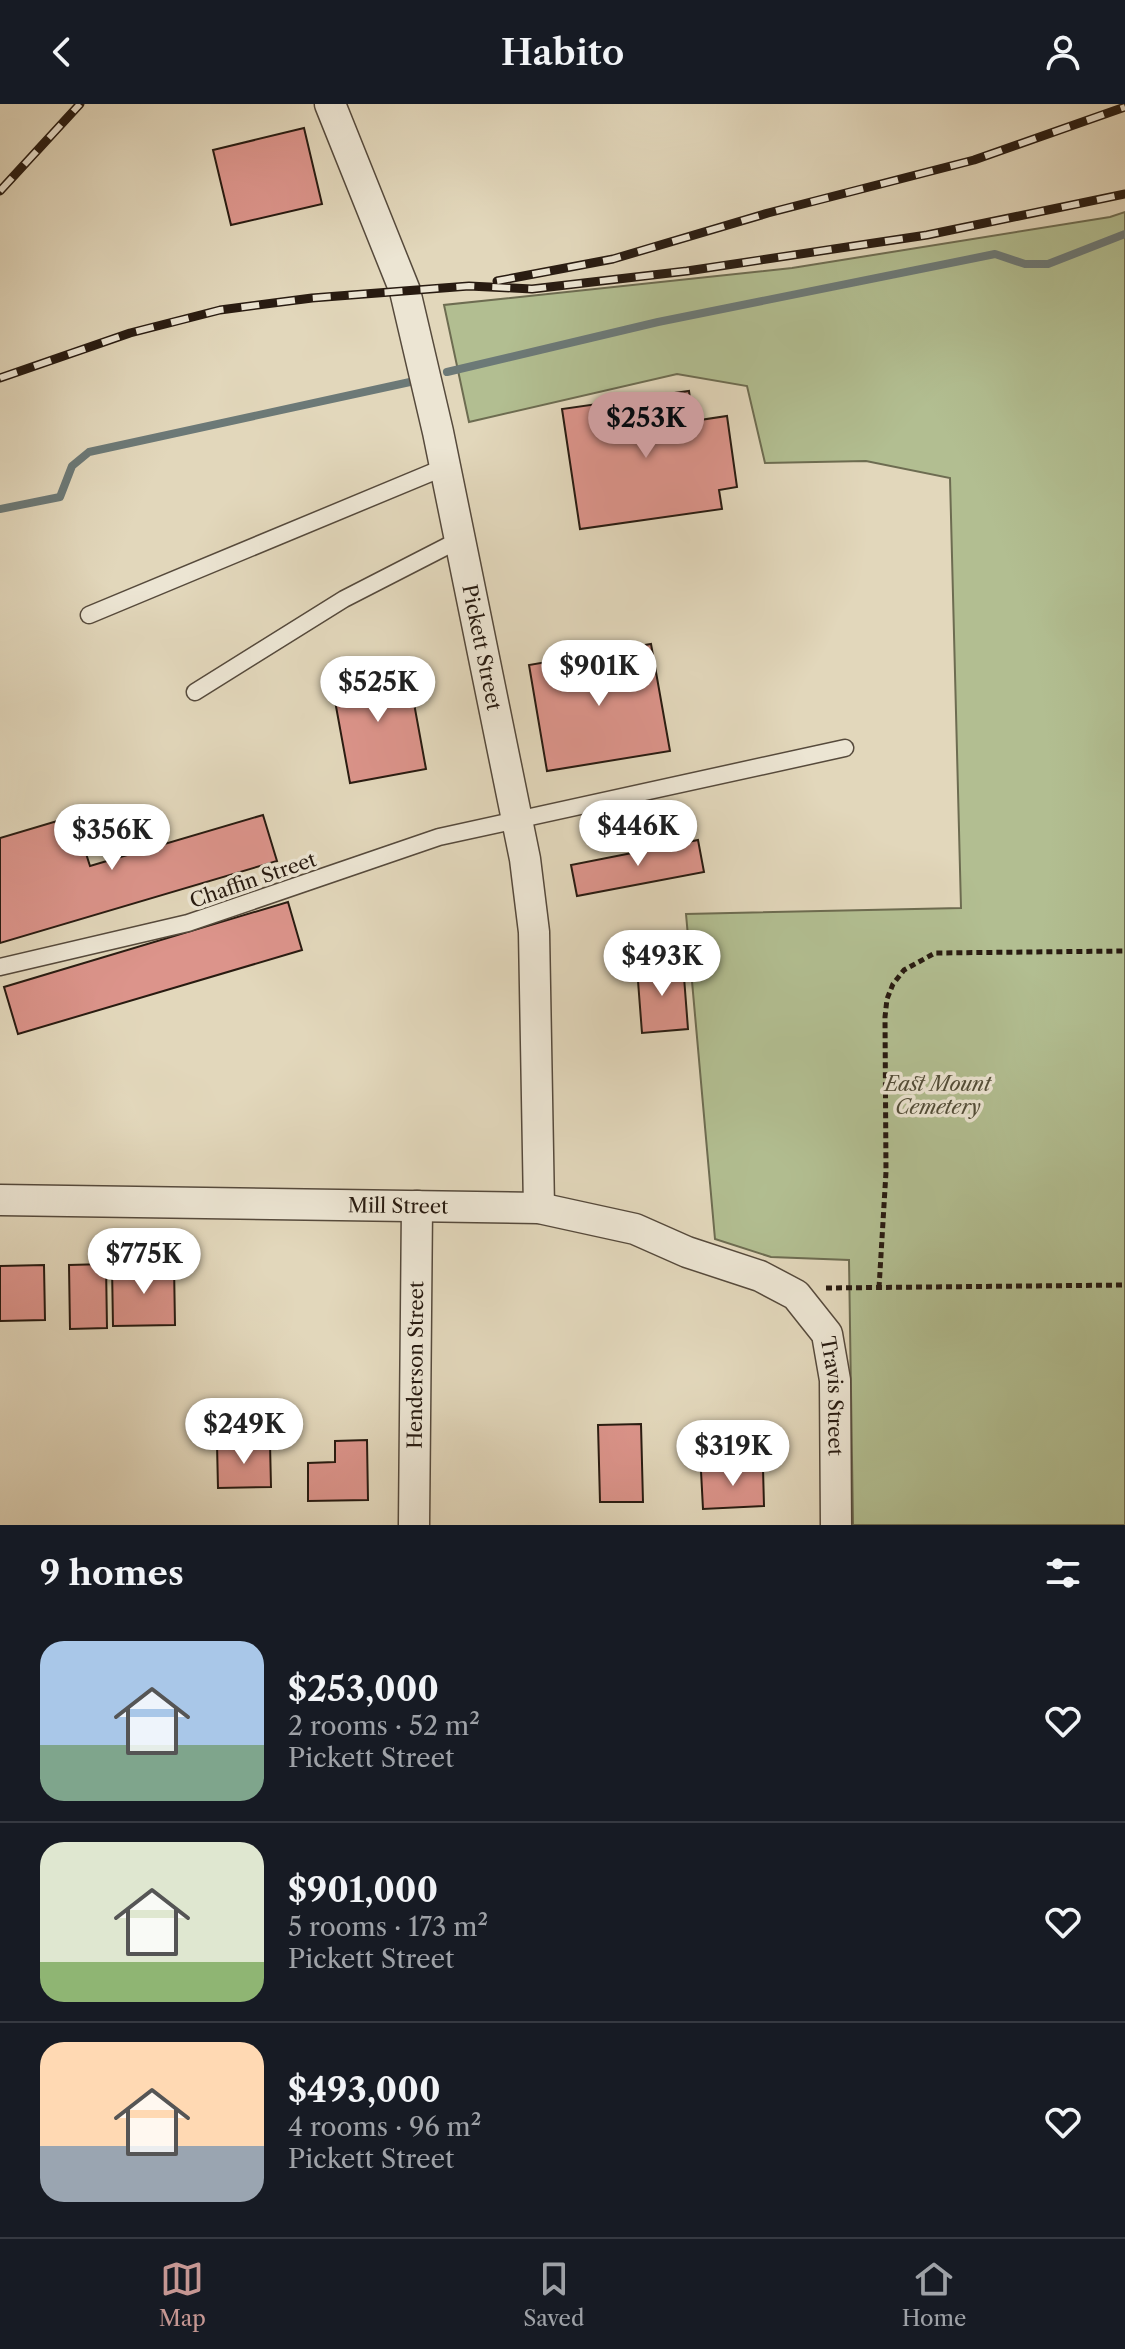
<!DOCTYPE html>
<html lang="en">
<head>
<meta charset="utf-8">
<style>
  :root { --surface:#171b24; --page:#20242c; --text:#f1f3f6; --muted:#9ea1a6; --line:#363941; --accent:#c59692 }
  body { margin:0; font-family:"Libre Caslon Text",serif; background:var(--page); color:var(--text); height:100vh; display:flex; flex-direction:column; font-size:30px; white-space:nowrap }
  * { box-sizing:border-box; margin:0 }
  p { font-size:26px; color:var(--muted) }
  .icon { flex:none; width:44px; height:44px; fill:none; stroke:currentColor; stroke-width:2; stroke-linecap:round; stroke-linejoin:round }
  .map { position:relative; height:1421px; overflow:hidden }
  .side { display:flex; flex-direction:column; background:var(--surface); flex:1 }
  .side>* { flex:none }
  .price { position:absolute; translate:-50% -68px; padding:0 18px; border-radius:28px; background:#fff; color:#222; font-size:26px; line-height:52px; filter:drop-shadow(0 2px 4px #0008) }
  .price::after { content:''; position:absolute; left:50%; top:48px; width:24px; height:18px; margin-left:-12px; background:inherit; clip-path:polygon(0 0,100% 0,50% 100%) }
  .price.on { background:var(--accent); color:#111 }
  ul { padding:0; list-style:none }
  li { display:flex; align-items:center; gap:24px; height:200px; padding:0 40px }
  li+li { border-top:2px solid var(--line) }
  li span { display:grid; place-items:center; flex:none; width:224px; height:160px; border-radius:24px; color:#555 }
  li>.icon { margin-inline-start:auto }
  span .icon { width:96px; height:96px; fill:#fffc; stroke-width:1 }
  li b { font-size:34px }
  h2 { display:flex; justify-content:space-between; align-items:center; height:96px; padding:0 40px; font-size:34px }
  header { display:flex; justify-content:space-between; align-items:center; height:104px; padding:0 40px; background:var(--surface); font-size:36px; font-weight:600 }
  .tab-bar { display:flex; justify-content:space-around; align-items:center; height:112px; border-top:2px solid var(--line); background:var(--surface); font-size:22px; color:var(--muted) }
  .tab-bar a { display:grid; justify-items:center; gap:4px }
  .tab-bar .on { color:var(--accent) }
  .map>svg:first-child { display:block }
  .green { fill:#b2be91; stroke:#6d6c51; stroke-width:2 }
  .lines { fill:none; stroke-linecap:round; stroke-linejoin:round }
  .stream { stroke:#6c7977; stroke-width:8 }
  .building { fill:#dc948b; stroke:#281b11; stroke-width:2 }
  .lane-casing { stroke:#564a3c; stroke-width:19 }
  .street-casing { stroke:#564a3c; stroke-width:33 }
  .path { stroke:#281b11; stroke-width:5; stroke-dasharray:6 4; stroke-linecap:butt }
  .lane { stroke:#ece5d3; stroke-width:16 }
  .street { stroke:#ece5d3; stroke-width:30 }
  .rail-casing { stroke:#281b11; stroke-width:9 }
  .rail { stroke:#ece5d3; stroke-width:6; stroke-dasharray:18; stroke-linecap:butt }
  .labels { text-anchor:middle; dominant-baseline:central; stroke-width:7; stroke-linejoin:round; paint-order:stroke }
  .street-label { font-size:20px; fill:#281b11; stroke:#ece5d3 }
  .park-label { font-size:20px; font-style:italic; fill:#514c37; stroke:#ece5d3 }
</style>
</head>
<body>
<header><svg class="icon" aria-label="back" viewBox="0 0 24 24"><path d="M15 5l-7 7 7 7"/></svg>Habito<svg class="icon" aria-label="person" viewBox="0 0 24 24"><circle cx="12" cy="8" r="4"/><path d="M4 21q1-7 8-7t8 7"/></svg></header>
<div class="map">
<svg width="1125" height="1421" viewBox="0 0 1125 1421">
  <rect width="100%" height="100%" fill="#e2d7bb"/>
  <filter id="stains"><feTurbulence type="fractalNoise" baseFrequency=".0025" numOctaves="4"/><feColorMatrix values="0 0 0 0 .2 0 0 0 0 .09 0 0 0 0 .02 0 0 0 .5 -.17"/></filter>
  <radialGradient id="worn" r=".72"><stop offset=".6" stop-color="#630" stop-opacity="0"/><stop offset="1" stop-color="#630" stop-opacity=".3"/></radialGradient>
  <path class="green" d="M1125 108V1421H853L849 1156 771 1153 715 1135 686 810 961 804 950 374 866 357 765 359 747 282 677 270 469 318 444 201 792 164 1110 113Z"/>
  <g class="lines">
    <g class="stream">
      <path d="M447 268 658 218 995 150 1025 160H1048L1125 130"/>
      <path d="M0 405 60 393 72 362 89 348 410 278"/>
    </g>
  </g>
  <g class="building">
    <path d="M304 24 322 100 231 121 213 46Z"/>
    <path d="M689 287 693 317 727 312 737 383 719 386 722 405 580 425 562 305Z"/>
    <path d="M651 540 670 647 547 667 529 561Z"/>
    <path d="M407 561 426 665 350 679 331 575Z"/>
    <path d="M263 711 277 757 0 839V734L74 712 90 762Z"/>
    <path d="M698 736 704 768 577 792 571 761Z"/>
    <path d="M288 798 302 846 18 930 4 883Z"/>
    <path d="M683 860 688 925 642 929 637 864Z"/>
    <path d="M106 1160 107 1224 70 1225 69 1161Z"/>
    <path d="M44 1161 45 1216 0 1217V1162Z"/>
    <path d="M174 1161 175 1221 113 1222 112 1162Z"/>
    <path d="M641 1320 643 1398H600L598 1321Z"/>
    <path d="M367 1336 368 1396 308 1397V1359L335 1358V1337Z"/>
    <path d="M270 1339 271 1383 218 1384 217 1340Z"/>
    <path d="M763 1364 764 1402 703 1405 701 1367Z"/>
  </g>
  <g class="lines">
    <defs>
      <g id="lane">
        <path d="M89 511 445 363"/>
        <path d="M195 588 344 495 459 436"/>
        <path d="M0 863 188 819 439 733 845 644"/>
      </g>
      <g id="street">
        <path id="s1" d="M330 0 405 187 438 328 525 755 534 828 539 1104"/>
        <path id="s2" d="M0 1096 539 1104 635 1125 687 1148 760 1172 796 1191 827 1230 835 1276 836 1421"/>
        <path id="s3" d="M414 1421 417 1102"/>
      </g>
    </defs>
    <use href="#lane" class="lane-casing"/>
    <use href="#street" class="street-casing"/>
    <g class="path">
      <path d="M826 1184 1125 1181"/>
      <path d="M879 1184 886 1068 885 913 887 895 893 880 904 866 935 849 1125 847"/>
    </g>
    <use href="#lane" class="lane"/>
    <use href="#street" class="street"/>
    <defs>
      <g id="rail">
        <path d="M0 87 80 0"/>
        <path d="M497 177 613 155 768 109 974 56 1125 3"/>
        <path d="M0 274 130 229 220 206 312 194 469 182 532 185 687 167 927 131 1125 90"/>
      </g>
    </defs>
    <use href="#rail" class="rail-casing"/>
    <use href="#rail" class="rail"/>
  </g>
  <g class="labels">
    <g class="street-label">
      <text stroke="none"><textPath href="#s1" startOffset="566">Pickett Street</textPath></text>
      <text transform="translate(253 776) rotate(-19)">Chaffin Street</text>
      <text stroke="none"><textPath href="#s2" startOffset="398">Mill Street</textPath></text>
      <text stroke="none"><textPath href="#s3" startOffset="160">Henderson Street</textPath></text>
      <text stroke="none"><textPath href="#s2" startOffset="924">Travis Street</textPath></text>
    </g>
    <g class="park-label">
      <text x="938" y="980">East Mount<tspan x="938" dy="23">Cemetery</tspan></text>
    </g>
  </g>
  <rect width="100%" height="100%" filter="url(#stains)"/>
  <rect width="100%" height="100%" fill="url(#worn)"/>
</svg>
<b class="price on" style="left:646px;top:356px">$253K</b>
<b class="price" style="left:599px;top:604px">$901K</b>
<b class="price" style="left:378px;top:620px">$525K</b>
<b class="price" style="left:638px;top:764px">$446K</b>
<b class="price" style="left:112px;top:768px">$356K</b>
<b class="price" style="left:662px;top:894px">$493K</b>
<b class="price" style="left:144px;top:1192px">$775K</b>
<b class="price" style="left:244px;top:1362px">$249K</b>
<b class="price" style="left:733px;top:1384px">$319K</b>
</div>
<section class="side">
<h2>9 homes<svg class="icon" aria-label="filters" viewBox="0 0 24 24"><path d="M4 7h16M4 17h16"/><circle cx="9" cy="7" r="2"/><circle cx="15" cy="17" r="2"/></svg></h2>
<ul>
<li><span style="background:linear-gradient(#a9c7e8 65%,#7fa58c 0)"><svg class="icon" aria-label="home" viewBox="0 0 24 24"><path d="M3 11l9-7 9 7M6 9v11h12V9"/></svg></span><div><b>$253,000</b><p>2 rooms · 52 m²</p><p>Pickett Street</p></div><svg class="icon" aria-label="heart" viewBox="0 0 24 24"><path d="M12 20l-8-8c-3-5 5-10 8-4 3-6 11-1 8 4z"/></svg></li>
<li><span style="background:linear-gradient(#dfe7d0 75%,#8fb573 0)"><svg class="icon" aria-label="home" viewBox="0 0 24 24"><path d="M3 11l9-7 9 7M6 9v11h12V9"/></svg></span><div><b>$901,000</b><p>5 rooms · 173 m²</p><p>Pickett Street</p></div><svg class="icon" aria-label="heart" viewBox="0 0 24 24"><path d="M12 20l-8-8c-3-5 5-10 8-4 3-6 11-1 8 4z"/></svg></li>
<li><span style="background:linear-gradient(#ffd9b3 65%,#9aa5b1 0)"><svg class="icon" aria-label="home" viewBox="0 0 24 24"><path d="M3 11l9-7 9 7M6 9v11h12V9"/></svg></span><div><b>$493,000</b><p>4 rooms · 96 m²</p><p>Pickett Street</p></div><svg class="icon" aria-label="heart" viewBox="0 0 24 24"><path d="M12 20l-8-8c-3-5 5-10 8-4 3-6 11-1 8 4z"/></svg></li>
</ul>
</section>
<nav class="tab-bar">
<a class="on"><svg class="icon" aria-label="map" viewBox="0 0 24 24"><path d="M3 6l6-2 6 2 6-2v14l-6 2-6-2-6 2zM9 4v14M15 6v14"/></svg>Map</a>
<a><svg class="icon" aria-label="saved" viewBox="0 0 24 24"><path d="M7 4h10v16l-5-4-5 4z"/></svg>Saved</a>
<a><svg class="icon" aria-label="home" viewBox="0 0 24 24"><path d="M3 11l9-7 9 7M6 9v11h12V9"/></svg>Home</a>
</nav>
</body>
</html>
